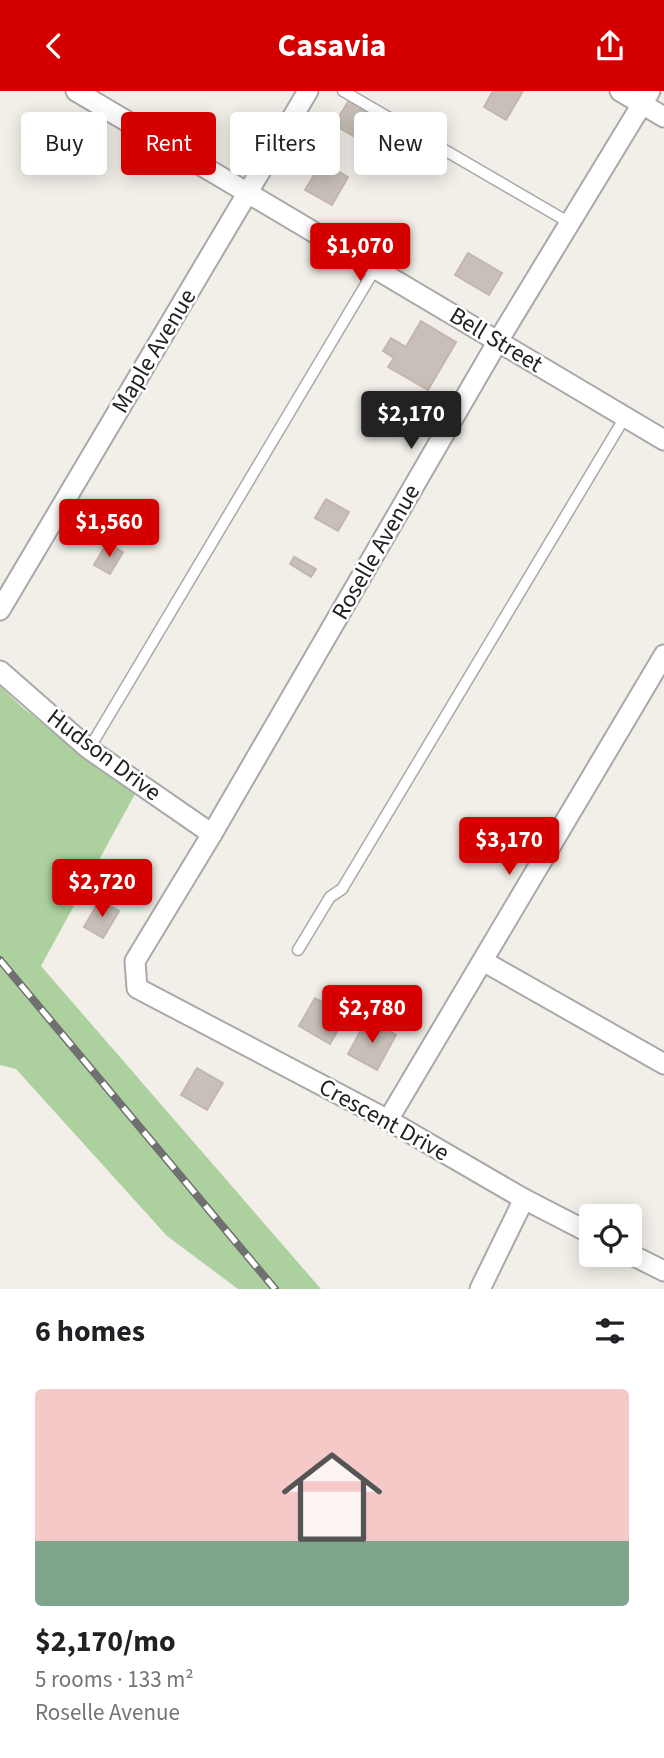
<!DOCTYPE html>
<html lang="en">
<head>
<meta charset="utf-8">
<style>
  :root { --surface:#fff; --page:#f6f6f6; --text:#202124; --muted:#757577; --line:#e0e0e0; --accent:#d40000 }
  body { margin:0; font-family:"Source Sans 3",sans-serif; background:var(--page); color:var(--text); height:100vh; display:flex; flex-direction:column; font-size:26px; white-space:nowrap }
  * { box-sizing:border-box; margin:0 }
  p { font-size:23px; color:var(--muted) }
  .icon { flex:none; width:38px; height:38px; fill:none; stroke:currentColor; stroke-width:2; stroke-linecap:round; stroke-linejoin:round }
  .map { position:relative; height:1198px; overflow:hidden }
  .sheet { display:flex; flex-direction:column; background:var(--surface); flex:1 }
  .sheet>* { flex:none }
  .hud { position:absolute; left:21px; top:21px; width:623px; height:63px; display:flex; gap:14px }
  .fabs { position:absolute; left:579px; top:1113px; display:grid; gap:14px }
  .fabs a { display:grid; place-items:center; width:63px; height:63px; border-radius:7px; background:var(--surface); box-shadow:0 4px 18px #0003; font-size:35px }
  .price { position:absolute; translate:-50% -60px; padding:0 16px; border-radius:7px; background:var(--accent); color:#fff; font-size:23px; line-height:46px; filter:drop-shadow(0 2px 4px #0008) }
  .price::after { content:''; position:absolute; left:50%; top:42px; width:21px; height:16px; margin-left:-10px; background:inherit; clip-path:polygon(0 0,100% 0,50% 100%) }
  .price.active { background:#222; color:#fff }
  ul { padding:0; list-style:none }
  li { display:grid; align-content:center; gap:14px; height:371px; padding:0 35px }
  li+li { border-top:2px solid var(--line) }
  li span { display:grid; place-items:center; height:217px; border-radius:7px; color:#555 }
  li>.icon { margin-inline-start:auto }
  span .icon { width:126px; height:126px; fill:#fffc; stroke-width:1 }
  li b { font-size:30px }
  h2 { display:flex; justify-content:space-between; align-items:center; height:84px; padding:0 35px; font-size:30px }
  .chip { padding:0 24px; border-radius:7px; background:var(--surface); box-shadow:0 4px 18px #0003; font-size:24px; line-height:63px }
  .chip.active { background:var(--accent); color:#fff }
  header { display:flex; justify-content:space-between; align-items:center; height:91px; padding:0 35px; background:var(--accent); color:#fff; font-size:32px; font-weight:700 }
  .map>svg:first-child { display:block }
  .forest { fill:#add19e }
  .building { fill:#c7bfb8; stroke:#c4b6ab; stroke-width:2 }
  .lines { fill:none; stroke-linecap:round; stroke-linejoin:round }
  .service-casing { stroke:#a9a9a9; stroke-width:13 }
  .minor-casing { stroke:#a9a9a9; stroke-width:23 }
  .service { stroke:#fff; stroke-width:10 }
  .minor { stroke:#fff; stroke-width:19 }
  .rail-casing { stroke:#707070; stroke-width:8 }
  .rail { stroke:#fff; stroke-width:5; stroke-dasharray:16; stroke-linecap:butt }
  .labels { text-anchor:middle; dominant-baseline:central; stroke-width:5; stroke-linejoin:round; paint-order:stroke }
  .street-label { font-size:24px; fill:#222; stroke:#fff }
</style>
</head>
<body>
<header><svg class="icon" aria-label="back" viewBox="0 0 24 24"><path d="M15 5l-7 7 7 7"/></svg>Casavia<svg class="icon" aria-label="share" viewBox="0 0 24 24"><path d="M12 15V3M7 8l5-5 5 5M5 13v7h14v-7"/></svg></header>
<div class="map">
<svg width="664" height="1198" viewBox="0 0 664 1198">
  <rect width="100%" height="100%" fill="#f2efe9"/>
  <path class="forest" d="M0 595 22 616 135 703 41 875 321 1198H238L167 1145 16 978 0 974Z"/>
  <g class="building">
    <path d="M493 0H523L506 29 484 16Z"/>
    <path d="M349 9 376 25 362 50 334 34Z"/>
    <path d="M322 71 348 86 332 114 305 99Z"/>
    <path d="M468 162 502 182 489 204 455 184Z"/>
    <path d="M421 230 456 251 428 299 388 276 394 267 383 260 391 247 406 256Z"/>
    <path d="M326 408 349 421 338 440 315 427Z"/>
    <path d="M107 452 123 461 110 483 94 474Z"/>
    <path d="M294 466 316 478 311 486 290 473Z"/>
    <path d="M100 809 119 820 103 847 84 836Z"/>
    <path d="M315 907 346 925 330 953 299 935Z"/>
    <path d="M367 928 396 944 377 979 348 963Z"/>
    <path d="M197 977 223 992 207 1019 181 1004Z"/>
  </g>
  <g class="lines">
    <defs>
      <g id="service">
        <path d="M343 0 570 132"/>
        <path d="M89 658 375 178"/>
        <path d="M298 859 330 806 342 798 625 326"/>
      </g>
      <g id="minor">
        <path d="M76 0 664 349"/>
        <path d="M620 0 664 26"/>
        <path d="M0 519 308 0"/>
        <path d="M0 580 89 658 212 743"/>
        <path d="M483 870 664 973"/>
        <path d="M388 1029 664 564"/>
        <path d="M524 1108 388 1029 137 897 135 870 212 743 498 250 650 0"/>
        <path d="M630 1163 664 1180"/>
        <path d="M480 1198 524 1108 592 1143"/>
      </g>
    </defs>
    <use href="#service" class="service-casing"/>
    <use href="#minor" class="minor-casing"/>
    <use href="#service" class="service"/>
    <use href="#minor" class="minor"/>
    <defs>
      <path id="rail" d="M0 869 275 1198"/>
    </defs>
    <use href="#rail" class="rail-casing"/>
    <use href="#rail" class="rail"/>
  </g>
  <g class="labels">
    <g class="street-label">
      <text transform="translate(496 249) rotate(31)">Bell Street</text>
      <text transform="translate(154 260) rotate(-59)">Maple Avenue</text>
      <text transform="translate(376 461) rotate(-60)">Roselle Avenue</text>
      <text transform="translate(104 664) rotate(37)">Hudson Drive</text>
      <text transform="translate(384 1029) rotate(29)">Crescent Drive</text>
    </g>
  </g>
</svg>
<div class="fabs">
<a><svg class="icon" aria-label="locate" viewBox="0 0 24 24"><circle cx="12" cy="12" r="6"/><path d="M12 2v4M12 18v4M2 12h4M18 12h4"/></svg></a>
</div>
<b class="price" style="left:360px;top:192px">$1,070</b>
<b class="price active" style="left:411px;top:360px">$2,170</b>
<b class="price" style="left:109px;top:468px">$1,560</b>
<b class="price" style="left:509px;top:786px">$3,170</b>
<b class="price" style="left:102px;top:828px">$2,720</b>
<b class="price" style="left:372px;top:954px">$2,780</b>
<div class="hud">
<a class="chip">Buy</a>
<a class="chip active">Rent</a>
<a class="chip">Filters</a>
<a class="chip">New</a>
</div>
</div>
<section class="sheet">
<h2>6 homes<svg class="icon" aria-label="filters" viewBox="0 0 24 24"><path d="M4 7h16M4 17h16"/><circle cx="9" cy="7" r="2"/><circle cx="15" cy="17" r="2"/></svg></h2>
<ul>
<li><span style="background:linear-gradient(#f6c9c9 70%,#7fa58c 0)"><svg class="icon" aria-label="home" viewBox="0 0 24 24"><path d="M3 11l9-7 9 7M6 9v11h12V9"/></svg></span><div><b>$2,170/mo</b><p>5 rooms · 133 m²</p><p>Roselle Avenue</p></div></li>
</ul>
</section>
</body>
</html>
